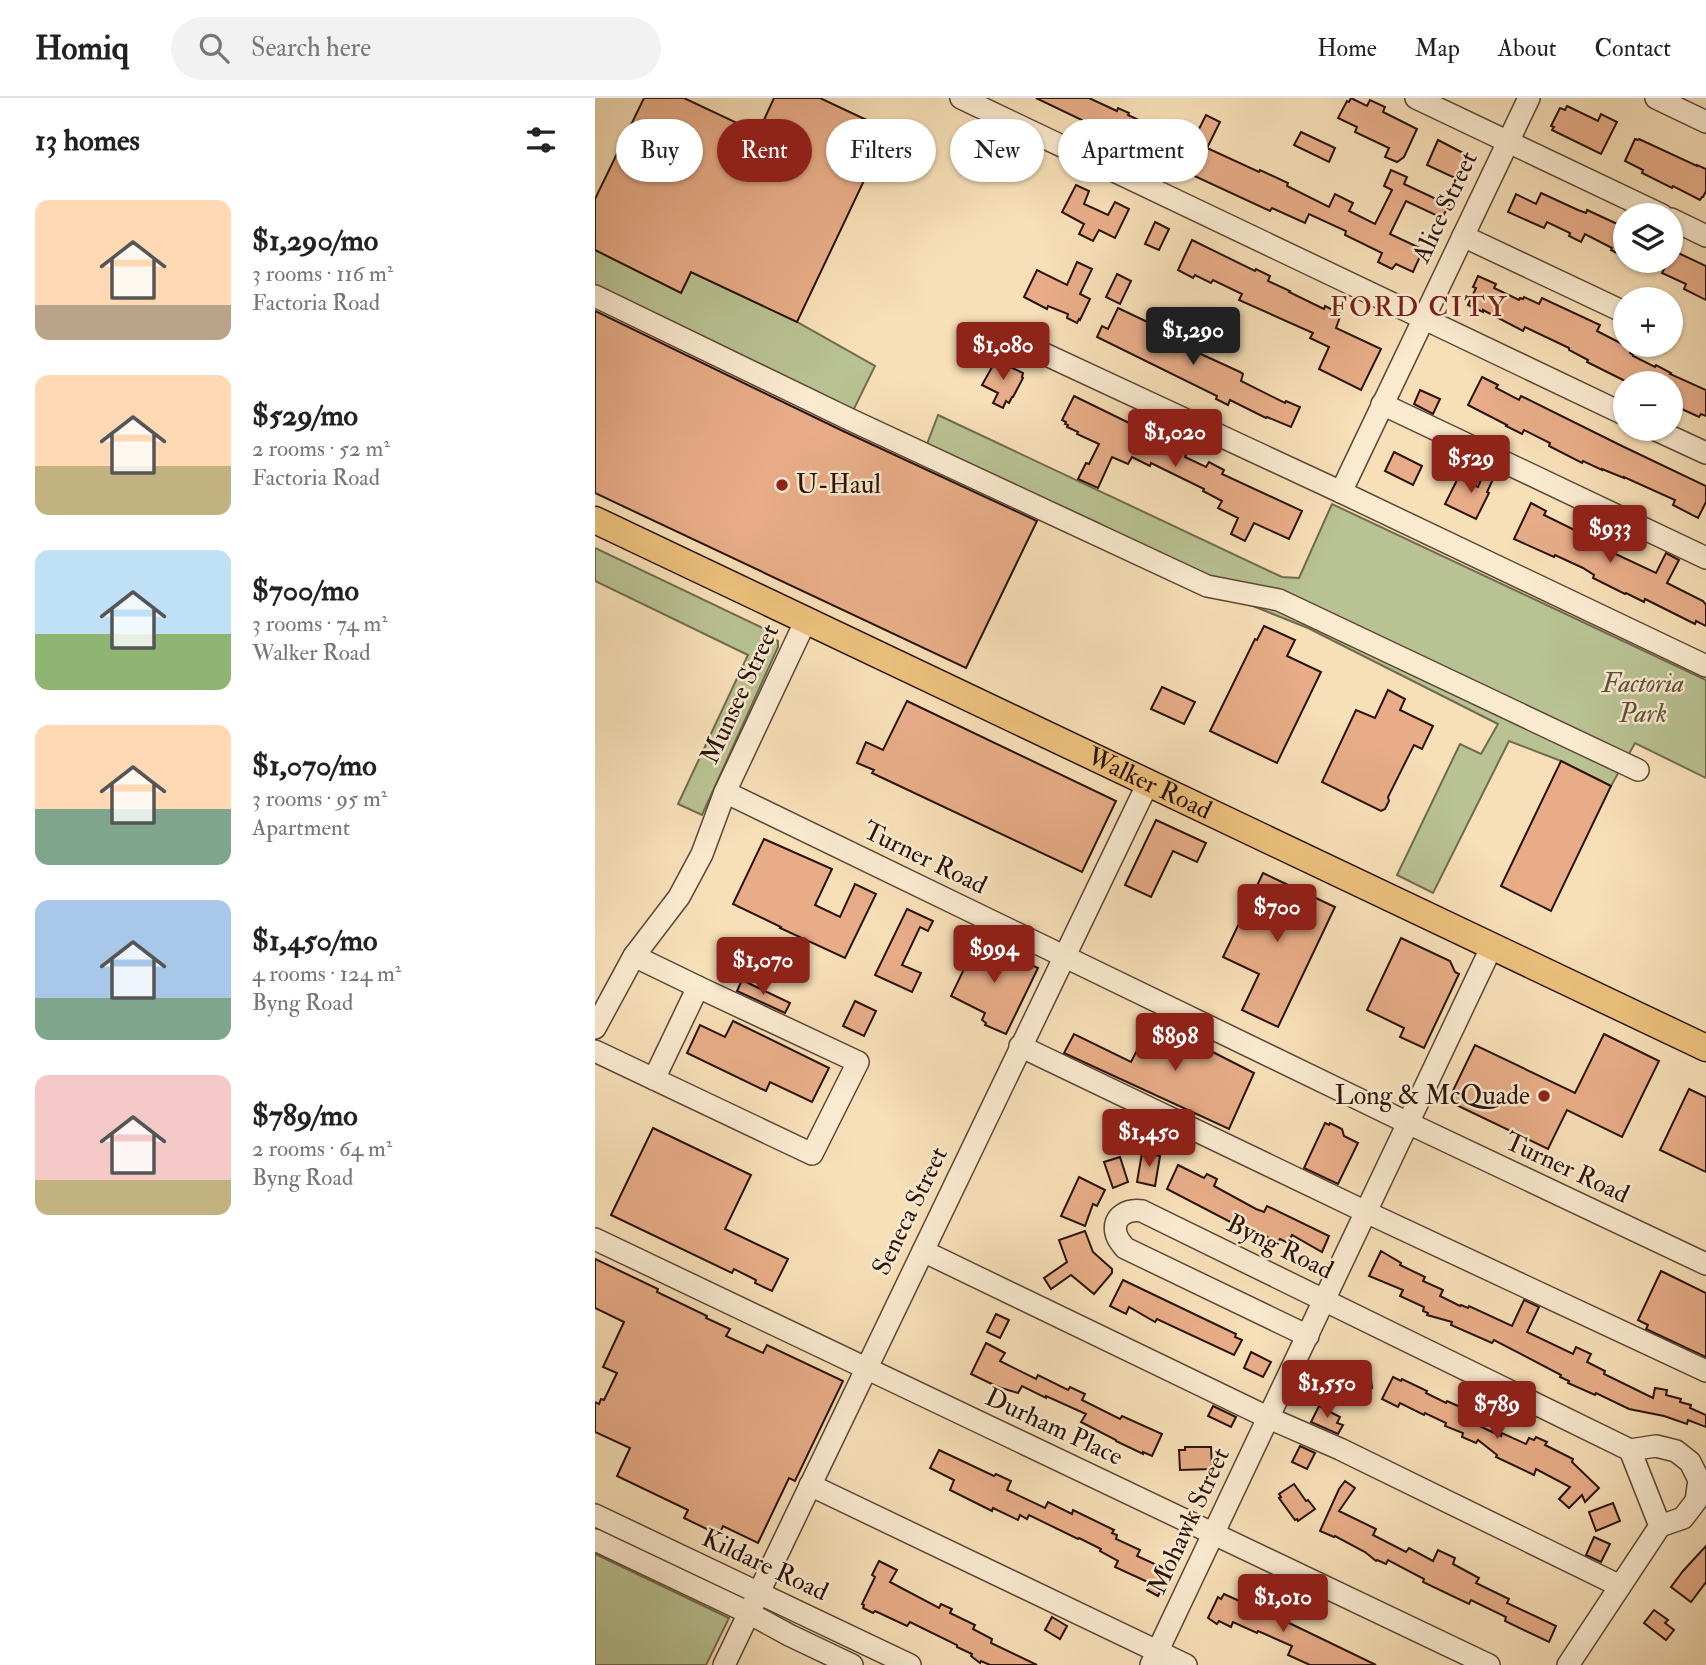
<!DOCTYPE html>
<html lang="en">
<head>
<meta charset="utf-8">
<style>
  :root { --surface:#fff; --page:#f2f2f2; --text:#222; --muted:#767676; --line:#e0e0e0; --accent:#8f2418 }
  body { margin:0; font-family:"IM FELL Double Pica",serif; background:var(--page); color:var(--text); height:100vh; display:flex; flex-direction:column; font-size:26px; white-space:nowrap }
  * { box-sizing:border-box; margin:0 }
  p { font-size:23px; color:var(--muted) }
  .icon { flex:none; width:38px; height:38px; fill:none; stroke:currentColor; stroke-width:2; stroke-linecap:round; stroke-linejoin:round }
  .map { position:relative; flex:1; overflow:hidden }
  .details { display:flex; flex-direction:column; background:var(--surface); width:595px }
  .details>* { flex:none }
  .banner { position:absolute; left:21px; top:21px; width:665px; height:63px; display:flex; gap:14px }
  .buttons { position:absolute; left:1018px; top:105px; display:grid; gap:14px }
  .buttons a { display:grid; place-items:center; width:70px; height:70px; border-radius:50%; background:var(--surface); box-shadow:0 2px 5px #0004; font-size:35px }
  .price { position:absolute; translate:-50% -60px; padding:0 16px; border-radius:7px; background:var(--accent); color:#fff; font-size:23px; line-height:46px; filter:drop-shadow(0 2px 4px #0008) }
  .price::after { content:''; position:absolute; left:50%; top:42px; width:21px; height:16px; margin-left:-10px; background:inherit; clip-path:polygon(0 0,100% 0,50% 100%) }
  .price.current { background:#222; color:#fff }
  ul { padding:0; list-style:none }
  li { display:flex; align-items:center; gap:21px; height:175px; padding:0 35px }
  li span { display:grid; place-items:center; flex:none; width:196px; height:140px; border-radius:14px; color:#555 }
  li>.icon { margin-inline-start:auto }
  span .icon { width:84px; height:84px; fill:#fffc; stroke-width:1 }
  li b { font-size:30px }
  h2 { display:flex; justify-content:space-between; align-items:center; height:84px; padding:0 35px; font-size:30px }
  .tag { padding:0 24px; border-radius:32px; background:var(--surface); box-shadow:0 2px 5px #0004; font-size:24px; line-height:63px }
  .tag.current { background:var(--accent); color:#fff }
  header { display:flex; align-items:center; gap:42px; box-sizing:border-box; height:98px; padding:0 35px; background:var(--surface); border-bottom:2px solid var(--line) }
  header strong { font-size:33px }
  nav { display:flex; gap:38px; margin-inline-start:auto; font-size:24px }
  .search { width:490px; height:63px; background:var(--page); display:flex; align-items:center; gap:18px; box-sizing:border-box; padding:0 24px; border-radius:38px; color:var(--muted); font-size:26px }
  main { display:flex; flex:1; min-height:0 }
  .map>svg:first-child { display:block }
  .green { fill:#b9c292; stroke:#716a4e; stroke-width:2 }
  .building { fill:#e8ad88; stroke:#29130b; stroke-width:2 }
  .lines { fill:none; stroke-linecap:round; stroke-linejoin:round }
  .minor-casing { stroke:#5c4636; stroke-width:24 }
  .major-casing { stroke:#29130b; stroke-width:29 }
  .minor { stroke:#faead0; stroke-width:21 }
  .major { stroke:#ecc07c; stroke-width:26 }
  .poi-dot { fill:#8f2418; stroke:#faead0; stroke-width:2.5 }
  .labels { text-anchor:middle; dominant-baseline:central; stroke-width:5; stroke-linejoin:round; paint-order:stroke }
  .street-label { font-size:26px; fill:#29130b; stroke:#faead0 }
  .poi-label { font-size:26px; fill:#29130b; stroke:#faead0; text-anchor:start }
  .park-label { font-size:26px; font-style:italic; fill:#5b503a; stroke:#faead0 }
  .neighbourhood-label { font-size:28px; letter-spacing:2px; fill:#7a1f14; stroke:#faead0 }
</style>
</head>
<body>
<header>
<strong>Homiq</strong>
<div class="search"><svg class="icon" aria-label="search" viewBox="0 0 24 24"><circle cx="10" cy="10" r="6"/><path d="M15 15l6 6"/></svg>Search here</div>
<nav><a>Home</a><a>Map</a><a>About</a><a>Contact</a></nav>
</header>
<main>
<section class="details">
<h2>13 homes<svg class="icon" aria-label="filters" viewBox="0 0 24 24"><path d="M4 7h16M4 17h16"/><circle cx="9" cy="7" r="2"/><circle cx="15" cy="17" r="2"/></svg></h2>
<ul>
<li><span style="background:linear-gradient(#ffd9b3 75%,#b9a48a 0)"><svg class="icon" aria-label="home" viewBox="0 0 24 24"><path d="M3 11l9-7 9 7M6 9v11h12V9"/></svg></span><div><b>$1,290/mo</b><p>3 rooms · 116 m²</p><p>Factoria Road</p></div></li>
<li><span style="background:linear-gradient(#ffd9b3 65%,#c2b280 0)"><svg class="icon" aria-label="home" viewBox="0 0 24 24"><path d="M3 11l9-7 9 7M6 9v11h12V9"/></svg></span><div><b>$529/mo</b><p>2 rooms · 52 m²</p><p>Factoria Road</p></div></li>
<li><span style="background:linear-gradient(#bfe0f5 60%,#8fb573 0)"><svg class="icon" aria-label="home" viewBox="0 0 24 24"><path d="M3 11l9-7 9 7M6 9v11h12V9"/></svg></span><div><b>$700/mo</b><p>3 rooms · 74 m²</p><p>Walker Road</p></div></li>
<li><span style="background:linear-gradient(#ffd9b3 60%,#7fa58c 0)"><svg class="icon" aria-label="home" viewBox="0 0 24 24"><path d="M3 11l9-7 9 7M6 9v11h12V9"/></svg></span><div><b>$1,070/mo</b><p>3 rooms · 95 m²</p><p>Apartment</p></div></li>
<li><span style="background:linear-gradient(#a9c7e8 70%,#7fa58c 0)"><svg class="icon" aria-label="home" viewBox="0 0 24 24"><path d="M3 11l9-7 9 7M6 9v11h12V9"/></svg></span><div><b>$1,450/mo</b><p>4 rooms · 124 m²</p><p>Byng Road</p></div></li>
<li><span style="background:linear-gradient(#f6c9c9 75%,#c2b280 0)"><svg class="icon" aria-label="home" viewBox="0 0 24 24"><path d="M3 11l9-7 9 7M6 9v11h12V9"/></svg></span><div><b>$789/mo</b><p>2 rooms · 64 m²</p><p>Byng Road</p></div></li>
</ul>
</section>
<div class="map">
<svg width="1111" height="1567" viewBox="0 0 1111 1567">
  <rect width="100%" height="100%" fill="#f7dfb7"/>
  <filter id="stains"><feTurbulence type="fractalNoise" baseFrequency=".00286" numOctaves="4"/><feColorMatrix values="0 0 0 0 .2 0 0 0 0 .09 0 0 0 0 .02 0 0 0 .5 -.17"/></filter>
  <radialGradient id="worn" r=".72"><stop offset=".6" stop-color="#630" stop-opacity="0"/><stop offset="1" stop-color="#630" stop-opacity=".3"/></radialGradient>
  <g class="green">
    <path d="M0 152 86 195 96 174 202 224 280 268 254 321 0 198Z"/>
    <path d="M343 317 687 479 704 480 737 406 1111 582V680L1040 645 1016 688 966 663 914 643 838 795 802 777 865 646 886 656 903 626 713 530 638 500 503 425 332 346Z"/>
    <path d="M0 450 172 532 179 541 183 543V549L107 717 83 706 153 557 0 483Z"/>
    <path d="M0 1456 134 1520 111 1567H0Z"/>
  </g>
  <g class="building">
    <path d="M49 0H89L163 35 179 0H225L293 32 202 224 96 174 86 195 0 152V101Z"/>
    <path d="M441 0H494L522 13 523 10 534 15 533 17 552 26 551 28 585 44 589 34 600 39 611 17 625 24 612 50 664 74 665 72 693 85 692 88 734 109 740 96 758 105 754 113 780 126 797 92 789 88 796 72 812 79 809 86 854 107 847 120 811 103 795 136 827 151 826 153 827 154 818 174 801 166 797 171 783 164 787 155 750 137 751 133 714 116 710 125 677 110 675 113 526 44 527 41 496 28 488 24 489 23Z"/>
    <path d="M756 0 772 8 775 2 790 9 788 14 822 31 809 59 802 64 790 59 794 50 760 34 762 29 743 20 752 3 754 4Z"/>
    <path d="M972 8 1003 23 1006 16 1022 24 1006 56 957 32 959 29 956 28 965 10 970 12Z"/>
    <path d="M706 34 740 50 734 64 699 47Z"/>
    <path d="M1040 41 1043 42 1044 41 1102 68V67L1111 71V93L1108 99H1107L1105 102 1078 88 1077 90 1047 75 1048 72 1030 63Z"/>
    <path d="M843 42 874 58 862 81 832 67Z"/>
    <path d="M481 87 494 93 489 106 513 117 520 104 534 111 520 140 504 132 498 143 484 136 489 126 467 114Z"/>
    <path d="M946 95 983 112 991 115 992 112 1031 130V160L1016 152 1017 150 990 136 986 144 974 138 975 135 952 124 949 130 913 114 921 96 941 106Z"/>
    <path d="M560 124 574 131 564 152 550 146Z"/>
    <path d="M597 142 660 173 661 171 675 178 673 183 695 193 694 194 729 211 730 208 746 216 741 230 786 251 766 292 724 271 734 249 715 240 718 235 644 202 647 196 618 182 616 185 600 177 598 180 583 172Z"/>
    <path d="M1079 153 1111 168V202L1089 191 1091 186 1067 175 1073 163H1076V156Z"/>
    <path d="M482 164 497 171 485 196 495 201 485 222 484 221 482 225 472 220 473 216 453 208 452 211 429 199 442 172 472 187Z"/>
    <path d="M522 176 536 183 525 206 511 199Z"/>
    <path d="M883 178 901 186 899 190 924 202 925 200 928 201 929 199 944 206 947 200 1005 227 1002 233 1037 251 1035 255 1038 257V258L1060 269 1061 267 1076 275 1075 276 1111 292V318L1106 316 1104 319 1076 306V285H1034L992 264 993 262 974 252V250L930 229 928 233 888 212V214L873 207 881 190 878 189Z"/>
    <path d="M523 210 561 228 558 234 645 274 648 276 646 283 690 305 691 303 705 309 696 329 672 319 671 320 635 302 633 307 621 301 622 298 502 239 507 228 513 231Z"/>
    <path d="M0 213 248 333 442 423 371 570 0 395Z"/>
    <path d="M401 262 428 275 427 279 428 280 418 299H417L414 305 411 303 408 310 398 305 403 295 387 287Z"/>
    <path d="M887 279 903 287 901 290 924 302 926 298 1027 348 1111 388V404L1103 420 1078 407 1080 402 1029 379V380L1007 371V372L988 363 987 365 954 348 955 345 929 332 927 336 911 328 912 327 873 307Z"/>
    <path d="M825 292 845 301 838 316 819 306Z"/>
    <path d="M479 298 569 342 567 346 591 357 590 359 611 369 614 364 629 372 627 376 707 413 694 441 659 425 650 443 636 436 643 420 623 410 627 403 608 393 609 391 556 365 555 368 537 359 533 366 517 359 503 390 483 381 491 365 494 366 504 346 482 336 483 334 472 329 473 327 470 326 471 324 467 322Z"/>
    <path d="M799 354 827 368 818 387 790 373Z"/>
    <path d="M891 370 901 375 892 394 894 395 881 421 850 406 863 380 883 389Z"/>
    <path d="M936 405 951 413 949 417 1000 442 999 446 1061 475 1071 455 1084 462 1072 485 1108 503 1111 507V528L1101 523 1100 526 1050 501 1049 504 1031 495 1030 496 998 480 999 477 988 470 960 457 959 459 919 441Z"/>
    <path d="M669 528 700 542 692 558 726 574 682 665 615 633 660 541 662 542Z"/>
    <path d="M567 589 600 604 589 626 556 611Z"/>
    <path d="M793 592 810 601 805 612 838 628 827 651 819 647 793 699 794 703 790 711 786 713 727 684 761 612 780 620Z"/>
    <path d="M312 603 521 703 487 774 277 675 279 672 262 665 271 644 288 652Z"/>
    <path d="M966 663 1016 688 956 813 906 788Z"/>
    <path d="M561 722 611 745 602 764 578 753 556 799 530 787Z"/>
    <path d="M169 741 237 771 220 807 245 819 260 786 281 796 250 860 185 830 186 829 138 806Z"/>
    <path d="M668 775 740 809 683 929 647 912 664 876 628 859Z"/>
    <path d="M312 811 338 823 333 833 325 829 307 867 326 875 317 894 280 877Z"/>
    <path d="M806 840 855 863 860 874 864 876 829 950 805 939 809 930 772 912Z"/>
    <path d="M383 842 443 870 411 936 390 927 391 925 387 922 390 915 356 898Z"/>
    <path d="M147 882 195 905 190 915 142 893Z"/>
    <path d="M260 903 281 913 269 938 248 928Z"/>
    <path d="M138 923 234 970 217 1004 175 984 171 993 92 955 105 927 130 939Z"/>
    <path d="M557 923 659 975 634 1031 469 955 479 936 536 964Z"/>
    <path d="M1009 936 1064 963 1027 1039 972 1012 953 1051 853 1003 880 947 980 995Z"/>
    <path d="M1094 991 1111 999V1074L1065 1052Z"/>
    <path d="M730 1025 734 1027 735 1025 747 1031 749 1038 763 1045 743 1086 709 1070Z"/>
    <path d="M58 1030 156 1077 130 1131 193 1161 177 1193 160 1185 161 1182 139 1171 137 1175 16 1117Z"/>
    <path d="M547 1055 565 1058 560 1088 542 1084Z"/>
    <path d="M525 1059 533 1084 518 1090 509 1064Z"/>
    <path d="M583 1067 609 1080 612 1076 622 1081 619 1088 661 1111 669 1114 672 1108 734 1138 727 1154 697 1137 693 1145 685 1141 683 1144 668 1137 666 1140 572 1091Z"/>
    <path d="M484 1079 510 1092 502 1108 498 1106 490 1128 466 1118Z"/>
    <path d="M490 1133 498 1154 517 1171V1175L499 1196 476 1177 456 1191 449 1180 472 1164 464 1142Z"/>
    <path d="M786 1153 806 1165 805 1167 830 1179 828 1183 848 1192 845 1198 865 1208 866 1207 873 1210 874 1208 917 1228 929 1202 944 1209 932 1234 978 1256 981 1249 996 1256 992 1264 1010 1273 1009 1276 1058 1300 1060 1290 1072 1292 1071 1297 1086 1301 1085 1304 1096 1307 1095 1310 1111 1317V1329L1093 1322 1092 1326 1069 1318 1034 1311 1001 1295 1000 1297 973 1285 974 1283 965 1279 966 1277 899 1242 897 1245 856 1227 857 1224 832 1217 833 1215 828 1213 829 1209 805 1198 808 1192 774 1178Z"/>
    <path d="M0 1161 63 1191 62 1194 112 1218 111 1220 135 1231 131 1238 168 1255 172 1247 248 1283 200 1383 194 1380 163 1445 128 1428 124 1437 89 1420 93 1412 22 1378 35 1350 0 1334V1304L4 1306 6 1301 9 1302 22 1275 8 1269 29 1224 0 1210Z"/>
    <path d="M1066 1173 1111 1195V1259L1051 1231 1053 1227 1043 1222Z"/>
    <path d="M528 1182 641 1236 640 1239 647 1242 639 1257 562 1221 560 1224 534 1209 531 1216 515 1208Z"/>
    <path d="M401 1216 414 1222 405 1240 392 1234Z"/>
    <path d="M391 1245 410 1255 405 1263 441 1281 443 1277 473 1292 475 1289 490 1296 487 1302 525 1321 527 1318 567 1336 557 1358 548 1354V1356L521 1343V1342L486 1324 491 1316 451 1298V1300L427 1288 423 1295 403 1289 376 1276Z"/>
    <path d="M656 1254 676 1264 668 1279 649 1270Z"/>
    <path d="M772 1269 773 1271H775L777 1290 751 1292 750 1290 745 1291 744 1274Z"/>
    <path d="M798 1279 806 1283 807 1281 832 1293 831 1295 851 1305 852 1303 863 1308 868 1311 865 1316 881 1324 880 1326 906 1338 907 1335 931 1346 934 1340 939 1342 941 1339 952 1344 950 1347 978 1361 977 1364 1004 1390 990 1404 987 1397 974 1410 964 1401 975 1389 941 1371 939 1377 901 1359 902 1357 883 1342 881 1345 867 1339 868 1335 850 1328 851 1325 830 1315 829 1317 805 1305 803 1309 787 1301Z"/>
    <path d="M618 1308 641 1319 636 1329 613 1318Z"/>
    <path d="M724 1308 745 1319 742 1325 748 1327 743 1336 716 1324Z"/>
    <path d="M705 1348 720 1355 712 1371 697 1364Z"/>
    <path d="M590 1349H616L617 1371 585 1372 584 1352H590Z"/>
    <path d="M344 1352 399 1378 401 1376 416 1383 412 1392 450 1410 453 1404 477 1416 478 1412 519 1432 517 1435 522 1437 521 1441 545 1452 542 1458 575 1473 563 1498 552 1492 555 1485 520 1469 523 1463 505 1453 506 1451 484 1440 483 1441 434 1417 432 1421 425 1417 423 1422 398 1410 397 1413 355 1392 359 1382 335 1370Z"/>
    <path d="M750 1383 760 1390 744 1413 781 1431 778 1437 811 1454 814 1450 838 1463 843 1452 860 1460 858 1466 884 1480 881 1485 914 1501 912 1505 961 1528 954 1544 910 1523 911 1519 876 1502 874 1506 828 1484 829 1481 793 1462 791 1466 782 1462 781 1463 770 1454 740 1438 739 1439 725 1433 744 1391Z"/>
    <path d="M699 1386 711 1403 713 1402 720 1411 703 1423 702 1421 700 1422 684 1400 686 1399 684 1396Z"/>
    <path d="M1018 1405 1025 1423 1001 1433 994 1414Z"/>
    <path d="M999 1439 1015 1446 1006 1464 991 1457Z"/>
    <path d="M1111 1448V1484L1096 1504 1076 1489 1088 1473Z"/>
    <path d="M284 1463 302 1472 295 1484 344 1510 346 1506 357 1511 355 1515 380 1527 378 1531 397 1541 396 1545 442 1567H395L386 1563 385 1565 376 1558 377 1556 362 1549V1547L315 1524 312 1528 280 1513 278 1515 268 1510 269 1507 267 1506 280 1479 277 1477Z"/>
    <path d="M629 1496 651 1506 658 1508H662L663 1512 690 1523 781 1567H715L693 1557 697 1548 663 1533 662 1535 638 1524 636 1529 624 1523 622 1526 613 1520 623 1499 626 1501Z"/>
    <path d="M1059 1512 1073 1522 1070 1525 1079 1532 1071 1542 1049 1525Z"/>
    <path d="M457 1519 472 1528 465 1541 450 1532Z"/>
  </g>
  <g class="lines">
    <defs>
      <g id="minor">
        <path d="M366 0 1031 317"/>
        <path d="M821 0 1067 117"/>
        <path d="M1061 0 1111 24"/>
        <path d="M1076 121 1111 138"/>
        <path d="M868 138 1031 215"/>
        <path d="M0 198 254 321 612 488 684 502 1043 672"/>
        <path d="M415 240 746 394 1111 568"/>
        <path d="M787 306 1111 460"/>
        <path d="M1059 331 1111 355"/>
        <path d="M746 394 934 0"/>
        <path d="M130 694 813 1025 1111 1166"/>
        <path d="M39 858 103 889 59 981"/>
        <path d="M0 930 39 858 84 799 107 756 130 694 211 522"/>
        <path d="M425 948 771 1114 1111 1273"/>
        <path d="M0 953 217 1056 263 964 103 889"/>
        <path d="M0 1141 894 1567"/>
        <path d="M328 1153 674 1320 745 1351 1025 1488"/>
        <path d="M713 1238 530 1150C526 1145 522 1141 521 1135 517 1118 533 1111 547 1113L1035 1352 1065 1428 973 1567"/>
        <path d="M1035 1352 1061 1348 1081 1353 1095 1364 1104 1382 1101 1403 1088 1420 1065 1428"/>
        <path d="M215 1387 591 1567"/>
        <path d="M0 1417 315 1567"/>
        <path d="M0 1442 154 1515 194 1537 257 1567"/>
        <path d="M129 1567 553 685"/>
        <path d="M556 1567 897 848"/>
      </g>
      <g id="major">
        <path id="s1" d="M0 422 1111 950"/>
      </g>
    </defs>
    <use href="#minor" class="minor-casing"/>
    <use href="#major" class="major-casing"/>
    <use href="#minor" class="minor"/>
    <use href="#major" class="major"/>
  </g>
  <g class="poi-dot">
    <circle cx="187" cy="387" r="7"/>
    <circle cx="949" cy="998" r="7"/>
  </g>
  <g class="labels">
    <g class="street-label">
      <text transform="translate(850 109) rotate(-65)">Alice Street</text>
      <text transform="translate(145 596) rotate(-65)">Munsee Street</text>
      <text stroke="none"><textPath href="#s1" startOffset="614">Walker Road</textPath></text>
      <text transform="translate(330 760) rotate(26)">Turner Road</text>
      <text transform="translate(972 1070) rotate(25)">Turner Road</text>
      <text transform="translate(315 1113) rotate(-64)">Seneca Street</text>
      <text transform="translate(685 1149) rotate(26)">Byng Road</text>
      <text transform="translate(459 1329) rotate(25)">Durham Place</text>
      <text transform="translate(594 1423) rotate(-65)">Mohawk Street</text>
      <text transform="translate(170 1467) rotate(25)">Kildare Road</text>
    </g>
    <g class="poi-label">
      <text x="201" y="387">U-Haul</text>
      <text x="935" y="998" text-anchor="end">Long &amp; McQuade</text>
    </g>
    <g class="park-label">
      <text x="1048" y="586">Factoria<tspan x="1048" dy="30">Park</tspan></text>
    </g>
    <g class="neighbourhood-label">
      <text x="824" y="209">FORD CITY</text>
    </g>
  </g>
  <rect width="100%" height="100%" filter="url(#stains)"/>
  <rect width="100%" height="100%" fill="url(#worn)"/>
</svg>
<div class="buttons">
<a><svg class="icon" aria-label="layers" viewBox="0 0 24 24"><path d="M12 4l9 5-9 5-9-5zM3 14l9 5 9-5"/></svg></a>
<a>+</a>
<a>−</a>
</div>
<b class="price current" style="left:598px;top:269px">$1,290</b>
<b class="price" style="left:408px;top:284px">$1,080</b>
<b class="price" style="left:580px;top:371px">$1,020</b>
<b class="price" style="left:876px;top:397px">$529</b>
<b class="price" style="left:1015px;top:467px">$933</b>
<b class="price" style="left:682px;top:846px">$700</b>
<b class="price" style="left:399px;top:887px">$994</b>
<b class="price" style="left:168px;top:899px">$1,070</b>
<b class="price" style="left:580px;top:975px">$898</b>
<b class="price" style="left:554px;top:1071px">$1,450</b>
<b class="price" style="left:732px;top:1322px">$1,550</b>
<b class="price" style="left:902px;top:1343px">$789</b>
<b class="price" style="left:688px;top:1536px">$1,010</b>
<div class="banner">
<a class="tag">Buy</a>
<a class="tag current">Rent</a>
<a class="tag">Filters</a>
<a class="tag">New</a>
<a class="tag">Apartment</a>
</div>
</div>
</main>
</body>
</html>
